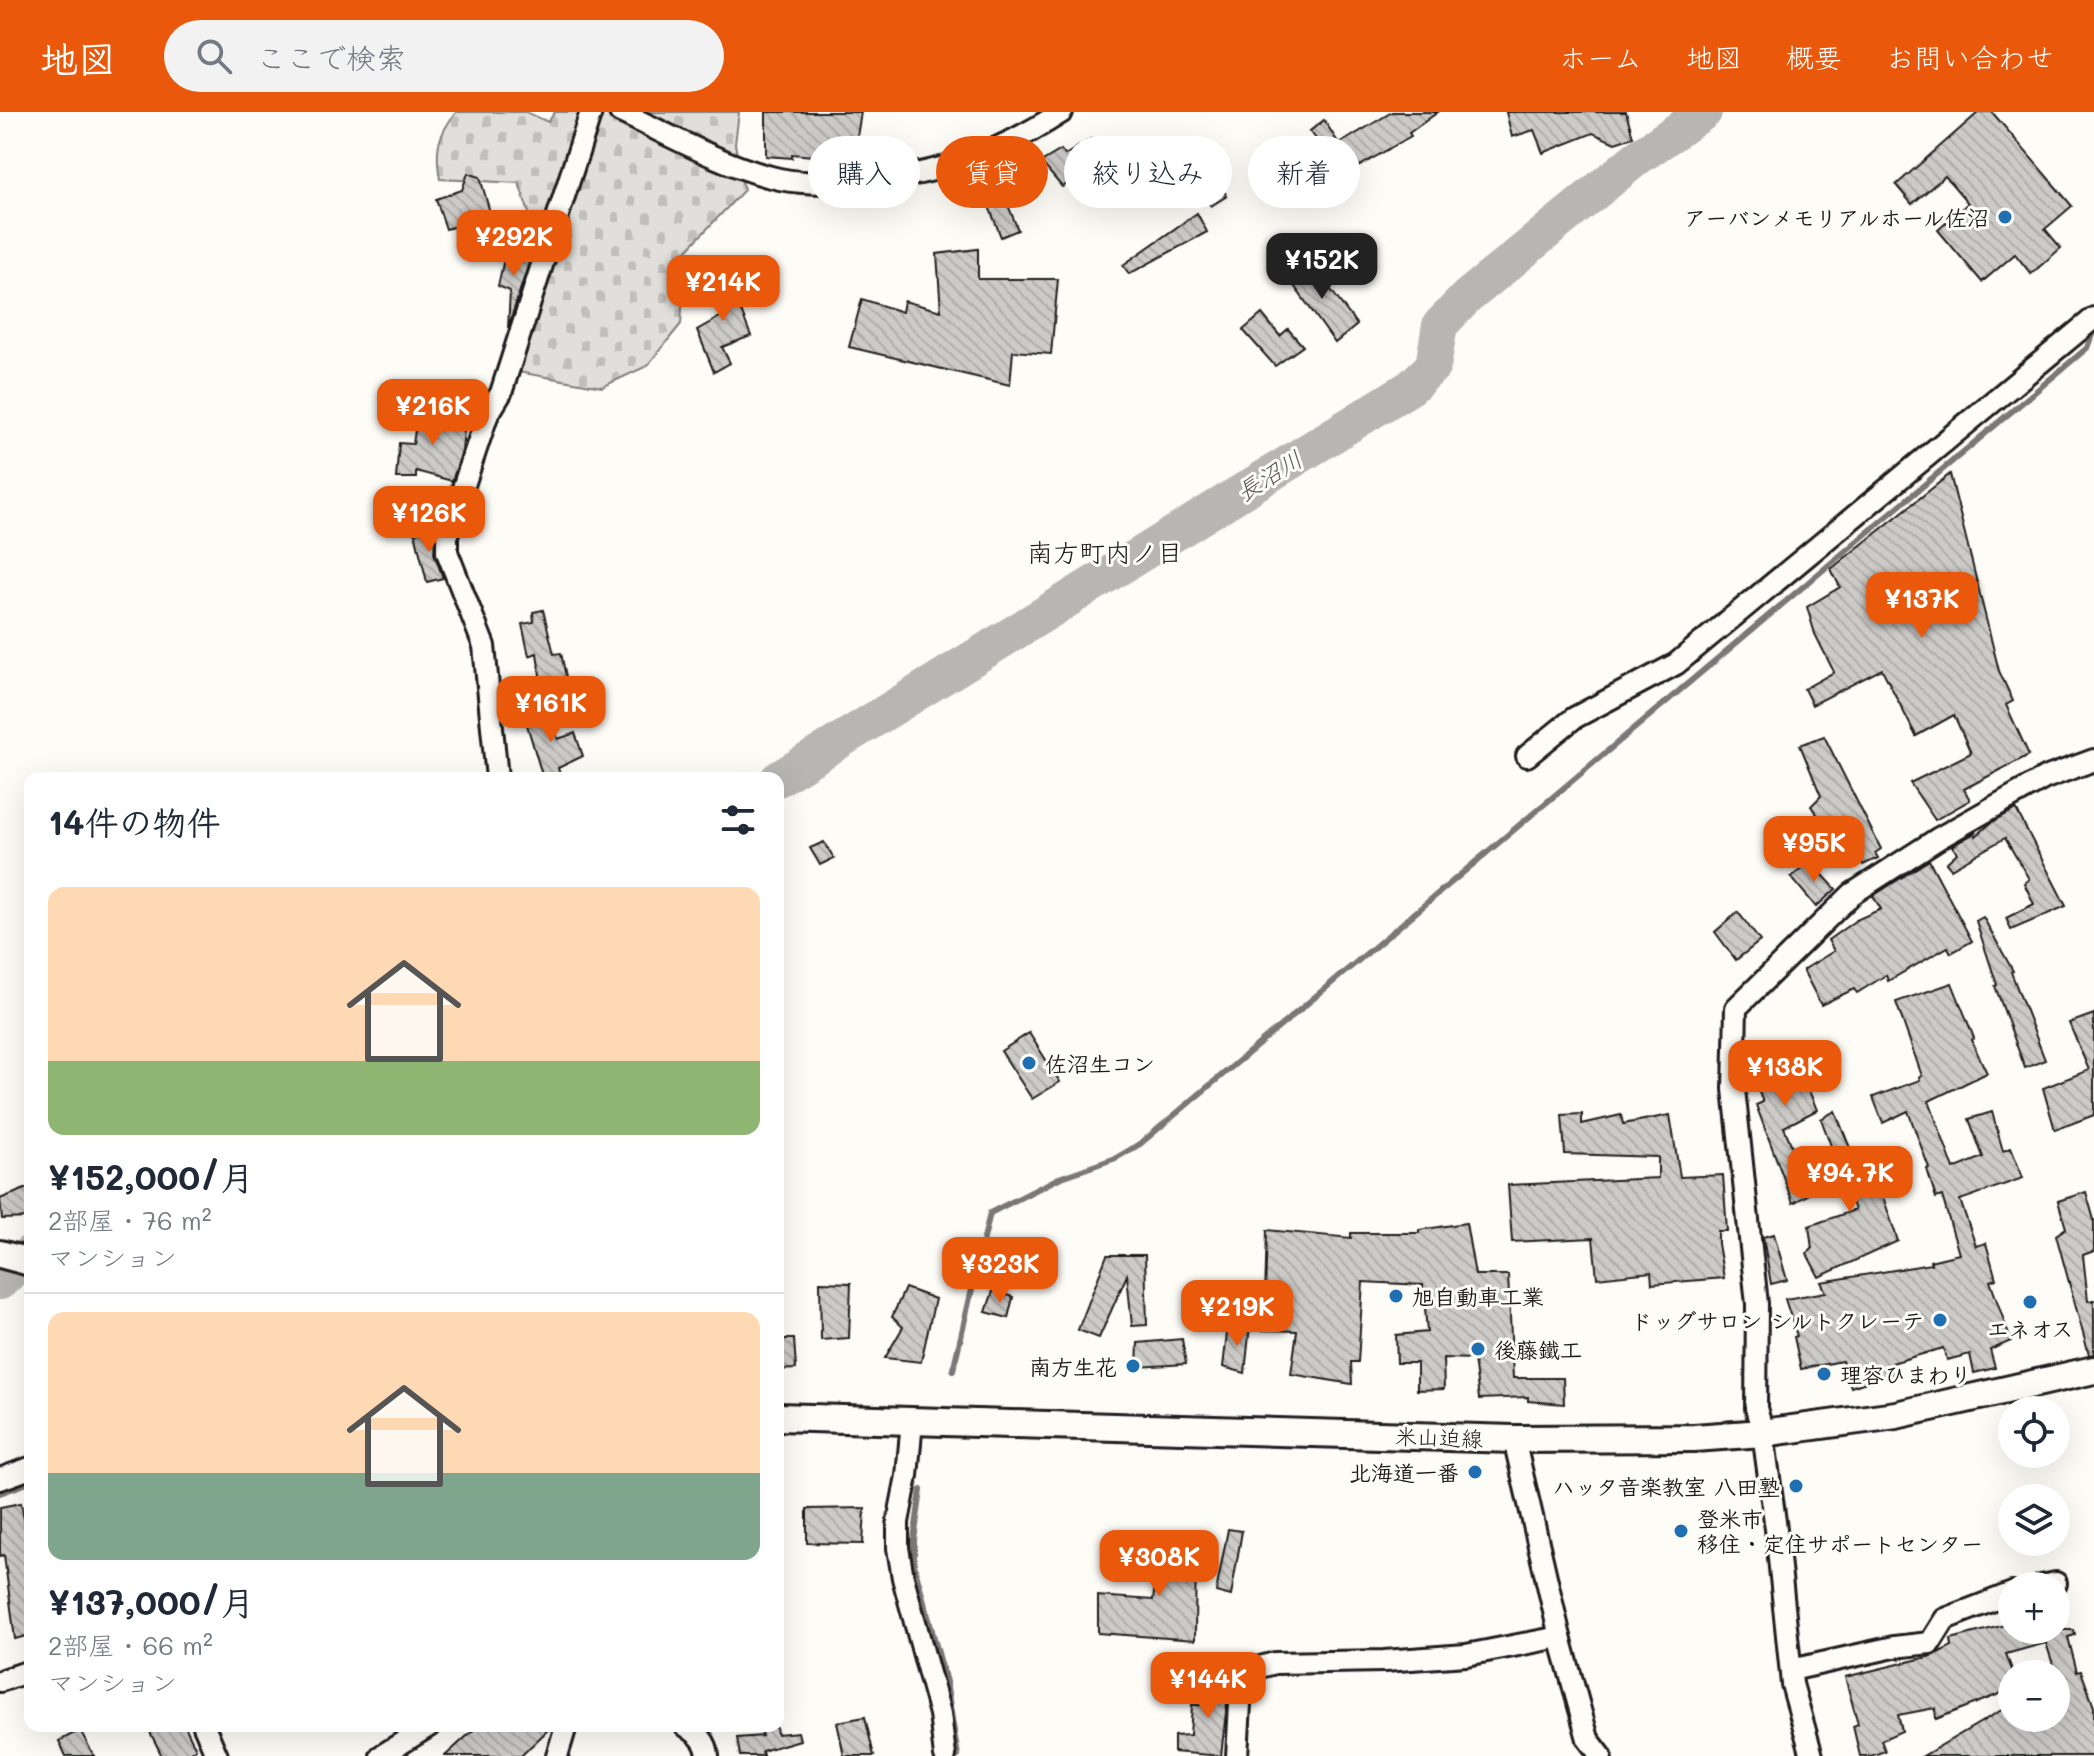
<!DOCTYPE html>
<html lang="ja">
<head>
<meta charset="utf-8">
<style>
  :root { --surface:#fff; --page:#f2f2f3; --text:#1f2937; --muted:#747a83; --line:#e0e1e3; --accent:#ea580c }
  body { margin:0; font-family:Mali,"Klee One",sans-serif; background:var(--page); color:var(--text); height:100vh; display:flex; flex-direction:column; font-size:30px; white-space:nowrap }
  * { box-sizing:border-box; margin:0 }
  p { font-size:26px; color:var(--muted) }
  .icon { flex:none; width:44px; height:44px; fill:none; stroke:currentColor; stroke-width:2; stroke-linecap:round; stroke-linejoin:round }
  .map { position:relative; flex:1; overflow:hidden }
  .panel { position:absolute; left:24px; top:660px; width:760px; height:960px; display:flex; flex-direction:column; background:var(--surface); border-radius:16px; box-shadow:0 8px 32px #0002 }
  .panel>* { flex:none }
  .hud { position:absolute; left:808px; top:24px; width:760px; height:72px; display:flex; gap:16px }
  .buttons { position:absolute; left:1998px; top:1284px; display:grid; gap:16px }
  .buttons a { display:grid; place-items:center; width:72px; height:72px; border-radius:50%; background:var(--surface); box-shadow:0 8px 32px #0002; font-size:40px }
  .price { position:absolute; translate:-50% -68px; padding:0 18px; border-radius:16px; background:var(--accent); color:#fff; font-size:26px; line-height:52px; filter:drop-shadow(0 2px 4px #0008) }
  .price::after { content:''; position:absolute; left:50%; top:48px; width:24px; height:18px; margin-left:-12px; background:inherit; clip-path:polygon(0 0,100% 0,50% 100%) }
  .price.active { background:#222; color:#fff }
  ul { padding:0; list-style:none }
  li { display:grid; align-content:center; gap:16px; height:424px; padding:0 24px }
  li+li { border-top:2px solid var(--line) }
  li span { display:grid; place-items:center; height:248px; border-radius:16px; color:#555 }
  li>.icon { margin-inline-start:auto }
  span .icon { width:144px; height:144px; fill:#fffc; stroke-width:1 }
  li b { font-size:34px }
  h2 { display:flex; justify-content:space-between; align-items:center; height:96px; padding:0 24px; font-size:34px }
  .tag { padding:0 28px; border-radius:36px; background:var(--surface); box-shadow:0 8px 32px #0002; font-size:28px; line-height:72px }
  .tag.active { background:var(--accent); color:#fff }
  header { display:flex; align-items:center; gap:48px; box-sizing:border-box; height:112px; padding:0 40px; background:var(--accent); color:#fff }
  header strong { font-size:38px }
  nav { display:flex; gap:44px; margin-inline-start:auto; font-size:28px }
  .search { width:560px; height:72px; background:var(--page); display:flex; align-items:center; gap:20px; box-sizing:border-box; padding:0 28px; border-radius:44px; color:var(--muted); font-size:30px }
  .map>svg:first-child { display:block }
  .cemetery { fill:url(#cemetery-stones); stroke:#7e7e7c; stroke-width:2 }
  .lines { fill:none; stroke-linecap:round; stroke-linejoin:round }
  .stream { stroke:#797876; stroke-width:6 }
  .river { stroke:#b7b6b2; stroke-width:36 }
  .building { fill:url(#building-back-hatch); stroke:#1c1c1c; stroke-width:2 }
  .minor-casing { stroke:#1c1c1c; stroke-width:26 }
  .major-casing { stroke:#1c1c1c; stroke-width:32 }
  .minor { stroke:#fdfcf7; stroke-width:20 }
  .major { stroke:#fdfcf7; stroke-width:26 }
  .poi-dot { fill:#1f6fb2; stroke:#fdfcf7; stroke-width:3 }
  .labels { text-anchor:middle; dominant-baseline:central; stroke-width:6; stroke-linejoin:round; paint-order:stroke }
  .poi-label { font-size:22px; font-weight:bold; fill:#1c1c1c; stroke:#fdfcf7; text-anchor:end }
  .street-label { font-size:22px; fill:#1c1c1c; stroke:#fdfcf7 }
  .water-label { font-size:24px; font-style:italic; fill:#5a5a58; stroke:#fdfcf7 }
  .quarter-label { font-size:26px; fill:#1c1c1c; stroke:#fdfcf7 }
</style>
</head>
<body>
<header>
<strong>地図</strong>
<div class="search"><svg class="icon" aria-label="search" viewBox="0 0 24 24"><circle cx="10" cy="10" r="6"/><path d="M15 15l6 6"/></svg>ここで検索</div>
<nav><a>ホーム</a><a>地図</a><a>概要</a><a>お問い合わせ</a></nav>
</header>
<div class="map">
<svg width="2094" height="1644" viewBox="0 0 2094 1644">
  <defs>
    <pattern id="cemetery-stones" width="16" height="16" patternUnits="userSpaceOnUse" patternTransform="scale(2)"><rect width="16" height="16" fill="#e0dfdb"/><path d="M2 7V4a2 2 0 0 1 4 0v3zM10 15v-3a2 2 0 0 1 4 0v3z" fill="#c0bfbb"/></pattern>
    <pattern id="building-back-hatch" width="6" height="6" patternUnits="userSpaceOnUse" patternTransform="scale(2)"><rect width="6" height="6" fill="#cccbc8"/><path d="M-1 5l2 2M0 0l6 6M5-1l2 2" fill="none" stroke="#afaeab"/></pattern>
  </defs>
  <rect width="100%" height="100%" fill="#fdfcf7"/>
  <filter id="ink" filterUnits="userSpaceOnUse"><feTurbulence type="fractalNoise" baseFrequency=".0125" numOctaves="2"/><feDisplacementMap in="SourceGraphic" scale="16" xChannelSelector="R" yChannelSelector="G"/><feConvolveMatrix kernelMatrix="1 2 1 2 8 2 1 2 1" color-interpolation-filters="sRGB"/></filter>
  <g filter="url(#ink)">
    <path class="cemetery" d="M456 0H526L548 10 555 0H739L735 32 744 78 686 139 681 212 647 254 602 275 518 260 549 161 519 71 440 67C435 37 437 25 456 0Z"/>
    <g class="lines">
      <g class="stream">
        <path d="M953 1258 990 1101 1059 1066 1116 1046 1140 1032 2087 236 2094 217"/>
        <path d="M921 1378 914 1428V1453L946 1570 958 1644"/>
        <path d="M0 1381 30 1370"/>
      </g>
      <g class="river">
        <path d="M778 667 1411 275 1433 254 1440 213 1467 185 1637 46 1704 0"/>
        <path d="M0 1170 30 1141"/>
      </g>
    </g>
    <g class="building">
      <path d="M766 0H861L852 55 833 53 834 46 792 42V46L766 44Z"/>
      <path d="M1392 0H1438L1409 21 1411 24 1353 58 1336 35 1326 40 1310 19 1324 8 1339 32Z"/>
      <path d="M1506 0H1626L1633 25 1615 31 1593 21 1543 41 1534 18 1512 25Z"/>
      <path d="M1979 0H1992L2072 94 2045 117 2061 136 2031 162 2015 142 1982 170 1938 118 1968 91 1945 64 1912 92 1896 73Z"/>
      <path d="M1091 27 1107 46 1062 75 1041 50 1061 38 1065 43Z"/>
      <path d="M1210 58 1227 84 1211 94 1193 70Z"/>
      <path d="M468 61 480 65 491 104 446 117 436 87 462 78Z"/>
      <path d="M1002 78 1018 118 1001 125 985 84Z"/>
      <path d="M1197 101 1207 120 1129 162 1123 153Z"/>
      <path d="M978 137V167H1058L1051 242 1013 239 1010 273 849 235 862 187 902 200 904 189 941 199 937 142Z"/>
      <path d="M518 140 531 144 508 216 510 179 498 174 504 147 514 149Z"/>
      <path d="M1308 147 1357 213 1335 231 1287 164Z"/>
      <path d="M727 158 736 171 731 174 751 224 722 235 730 251 714 260 697 218 727 201 707 168Z"/>
      <path d="M1262 202 1280 224 1288 217 1303 234 1275 254 1243 218Z"/>
      <path d="M418 298 465 307 462 339 452 369 416 359V366H396L399 331 413 332Z"/>
      <path d="M1950 362 1999 559 2013 589 2006 593 2029 643 1964 677 1970 688 1935 708 1910 671 1971 641 1954 603 1916 624 1882 557 1812 593 1804 577 1834 560 1815 522 1807 495 1840 475 1831 457Z"/>
      <path d="M436 416 434 441 443 466 427 470 415 421Z"/>
      <path d="M543 498 554 542 561 541 569 579 543 585 537 541 529 544 522 512 534 510 533 500Z"/>
      <path d="M547 596 558 627 575 621 583 644 558 656 561 666H543L524 603Z"/>
      <path d="M1824 624 1881 737 1875 741 1878 746 1863 753 1841 710 1826 715 1811 694 1821 684 1800 633Z"/>
      <path d="M2016 697 2066 794 2011 818 2006 806 2034 792 2024 771 2029 767 2005 726 1951 757 1946 751 1957 741 1952 734 1975 721 1976 724 1991 711Z"/>
      <path d="M824 730 834 746 820 753 810 736Z"/>
      <path d="M1929 748 1972 829 1951 841 1948 835 1888 869 1886 863 1857 881 1854 877 1821 893 1803 858 1834 839 1828 828 1856 808 1881 797 1873 784Z"/>
      <path d="M1811 750 1836 777 1816 795 1791 765Z"/>
      <path d="M1738 800 1760 829 1736 848 1715 820Z"/>
      <path d="M1983 805 2013 859 2011 860 2045 948 2025 956 1995 874 1997 873 1976 809Z"/>
      <path d="M1952 871 1974 926 1971 928 1987 961 1929 989 1954 1057 1983 1045 1969 1007 1992 1000 2003 1039 2011 1036 2023 1066 1960 1088 1976 1134 1986 1131 1996 1167 1990 1169 2011 1229 1990 1238 1995 1256 1974 1261 1970 1242 1947 1248 1943 1236 1892 1251 1894 1261 1851 1275 1842 1249 1801 1257 1794 1225 1797 1224 1785 1187 1826 1180 1821 1170 1931 1152 1930 1149 1959 1142 1942 1084 1936 1086 1927 1057 1929 1056 1908 999 1883 1011 1873 985 1920 968 1919 965 1922 964 1896 890Z"/>
      <path d="M2094 902V1003L2055 1018 2043 976 2089 958 2069 911Z"/>
      <path d="M1029 921 1060 970 1032 987 1001 939Z"/>
      <path d="M1799 927 1812 957 1802 962 1817 998 1784 1015 1811 1081 1793 1091 1756 993 1763 990 1748 955 1776 942Z"/>
      <path d="M1835 999 1867 1078 1879 1073 1898 1129 1819 1165 1807 1142 1812 1137 1809 1114 1855 1098 1821 1007Z"/>
      <path d="M1582 1002V1012L1621 1003 1623 1012 1670 1003 1680 1065 1723 1063 1727 1119H1718V1132L1724 1166 1652 1172 1651 1160 1597 1166 1593 1126 1512 1130 1508 1073 1658 1066V1045L1565 1042 1562 1003Z"/>
      <path d="M30 1075V1106L2 1107 0 1087Z"/>
      <path d="M2086 1080 2094 1108V1139L2083 1143 2088 1189 2094 1188V1242L2089 1243 2056 1123 2066 1116 2058 1089Z"/>
      <path d="M1466 1111 1475 1163H1508L1513 1266H1563L1564 1292 1528 1289V1285L1479 1287 1474 1247 1443 1246 1444 1277 1417 1278V1251H1397L1396 1223 1427 1220 1423 1173 1363 1170 1358 1250H1351L1352 1272 1291 1262 1297 1219 1256 1218 1257 1184H1265L1267 1118 1351 1126V1121H1419V1118Z"/>
      <path d="M1774 1122 1787 1168 1771 1172 1763 1125Z"/>
      <path d="M1107 1143H1145L1147 1213 1132 1214 1127 1163 1099 1226 1078 1218Z"/>
      <path d="M820 1170 851 1171 849 1226 821 1228Z"/>
      <path d="M905 1176 935 1187 921 1250 885 1246 903 1215 892 1205Z"/>
      <path d="M993 1179 1013 1185 1008 1206 986 1200Z"/>
      <path d="M1228 1213H1250L1245 1261 1223 1255Z"/>
      <path d="M778 1227H794L796 1257 778 1258Z"/>
      <path d="M1182 1227 1186 1252 1137 1255 1138 1231Z"/>
      <path d="M21 1391 30 1440V1523L15 1527 4 1443 0 1444V1395Z"/>
      <path d="M865 1396 863 1432 807 1431V1397Z"/>
      <path d="M1228 1417 1242 1419 1231 1484 1216 1480Z"/>
      <path d="M1162 1423 1196 1424 1195 1528 1098 1521V1484L1153 1488Z"/>
      <path d="M2012 1511V1518H2074L2075 1523 2068 1525 2077 1560 2081 1559 2094 1595V1644H1923L2012 1592V1606H2056V1562L2046 1531 2006 1542 2012 1558V1577L1936 1607 1935 1596 1898 1603 1902 1619 1881 1628 1885 1639 1871 1644H1860L1853 1614 1858 1612 1845 1565 1932 1544 1952 1534 1951 1527Z"/>
      <path d="M1228 1554V1582L1221 1644 1174 1640V1624L1190 1623 1192 1593H1209L1211 1555Z"/>
      <path d="M865 1605 874 1644H844L837 1610Z"/>
      <path d="M147 1614H185L196 1637 184 1644H162Z"/>
      <path d="M478 1614H552L521 1644H445Z"/>
      <path d="M776 1615 777 1622 798 1620 800 1628 762 1639 763 1644H740L737 1626 762 1624 761 1618Z"/>
      <path d="M80 1618 94 1644H66L59 1629Z"/>
    </g>
    <g class="lines">
      <defs>
        <g id="minor">
          <path d="M620 0C668 22 720 52 771 65 797 72 824 71 850 70 931 66 994 44 1062 0"/>
          <path d="M1527 644 1574 606 1676 552 2094 206"/>
          <path d="M497 666 484 534 447 440V424L487 304 501 281 591 0"/>
          <path d="M912 1309 907 1364 898 1410V1436L903 1466 940 1602 945 1644"/>
          <path d="M1514 1327 1560 1525 1588 1627 1601 1644"/>
          <path d="M0 1367 30 1356"/>
          <path d="M2041 1474 2056 1471"/>
          <path d="M1791 1558 1894 1535 1930 1531 1945 1507 2012 1481"/>
          <path d="M0 1569 30 1559"/>
          <path d="M204 1614 217 1644"/>
          <path d="M686 1614C698 1622 707 1629 708 1644"/>
          <path d="M381 1644 429 1614"/>
          <path d="M557 1644 566 1614"/>
          <path d="M1237 1644 1240 1592 1245 1559 1275 1551 1384 1549 1466 1543 1560 1525"/>
          <path d="M1812 1644 1792 1572 1776 1417 1763 1321 1756 1296 1757 1192 1734 977 1736 896 1852 782 1939 726 2045 666 2094 648"/>
        </g>
        <g id="major">
          <path d="M0 1142 30 1150"/>
          <path d="M778 1305 1514 1327 1694 1326 1763 1321 1896 1303 2094 1258"/>
        </g>
      </defs>
      <use href="#minor" class="minor-casing"/>
      <use href="#major" class="major-casing"/>
      <use href="#minor" class="minor"/>
      <use href="#major" class="major"/>
    </g>
  </g>
  <g class="poi-dot">
    <circle cx="2005" cy="105" r="8"/>
    <circle cx="1029" cy="951" r="8"/>
    <circle cx="1396" cy="1184" r="8"/>
    <circle cx="2030" cy="1190" r="8"/>
    <circle cx="1940" cy="1208" r="8"/>
    <circle cx="1478" cy="1237" r="8"/>
    <circle cx="1133" cy="1254" r="8"/>
    <circle cx="1824" cy="1262" r="8"/>
    <circle cx="1475" cy="1360" r="8"/>
    <circle cx="1796" cy="1374" r="8"/>
    <circle cx="1681" cy="1419" r="8"/>
  </g>
  <g class="labels">
    <g class="poi-label">
      <text x="1989" y="105">アーバンメモリアルホール佐沼</text>
      <text x="1045" y="951" text-anchor="start">佐沼生コン</text>
      <text x="1412" y="1184" text-anchor="start">旭自動車工業</text>
      <text x="1924" y="1208">ドッグサロン シルトクレーテ</text>
      <text x="2030" y="1216" text-anchor="middle">エネオス</text>
      <text x="1494" y="1237" text-anchor="start">後藤鐵工</text>
      <text x="1117" y="1254">南方生花</text>
      <text x="1840" y="1262" text-anchor="start">理容ひまわり</text>
      <text x="1459" y="1360">北海道一番</text>
      <text x="1780" y="1374">ハッタ音楽教室 八田塾</text>
      <text x="1697" y="1406" text-anchor="start">登米市<tspan x="1697" dy="25">移住・定住サポートセンター</tspan></text>
    </g>
    <g class="street-label">
      <text transform="translate(1439 1325) rotate(2)">米山迫線</text>
    </g>
    <g class="water-label">
      <text transform="translate(1269 363) rotate(-32)">長沼川</text>
    </g>
    <g class="quarter-label">
      <text x="1105" y="440">南方町内ノ目</text>
    </g>
  </g>
</svg>
<div class="buttons">
<a><svg class="icon" aria-label="locate" viewBox="0 0 24 24"><circle cx="12" cy="12" r="6"/><path d="M12 2v4M12 18v4M2 12h4M18 12h4"/></svg></a>
<a><svg class="icon" aria-label="layers" viewBox="0 0 24 24"><path d="M12 4l9 5-9 5-9-5zM3 14l9 5 9-5"/></svg></a>
<a>+</a>
<a>−</a>
</div>
<b class="price" style="left:514px;top:166px">¥292K</b>
<b class="price active" style="left:1322px;top:189px">¥152K</b>
<b class="price" style="left:723px;top:211px">¥214K</b>
<b class="price" style="left:433px;top:335px">¥216K</b>
<b class="price" style="left:429px;top:442px">¥126K</b>
<b class="price" style="left:1922px;top:528px">¥137K</b>
<b class="price" style="left:551px;top:632px">¥161K</b>
<b class="price" style="left:1814px;top:772px">¥95K</b>
<b class="price" style="left:1785px;top:996px">¥138K</b>
<b class="price" style="left:1850px;top:1102px">¥94.7K</b>
<b class="price" style="left:1000px;top:1193px">¥323K</b>
<b class="price" style="left:1237px;top:1236px">¥219K</b>
<b class="price" style="left:1159px;top:1486px">¥308K</b>
<b class="price" style="left:1208px;top:1608px">¥144K</b>
<div class="hud">
<a class="tag">購入</a>
<a class="tag active">賃貸</a>
<a class="tag">絞り込み</a>
<a class="tag">新着</a>
</div>
<section class="panel">
<h2>14件の物件<svg class="icon" aria-label="filters" viewBox="0 0 24 24"><path d="M4 7h16M4 17h16"/><circle cx="9" cy="7" r="2"/><circle cx="15" cy="17" r="2"/></svg></h2>
<ul>
<li><span style="background:linear-gradient(#ffd9b3 70%,#8fb573 0)"><svg class="icon" aria-label="home" viewBox="0 0 24 24"><path d="M3 11l9-7 9 7M6 9v11h12V9"/></svg></span><div><b>¥152,000/月</b><p>2部屋 · 76 m²</p><p>マンション</p></div></li>
<li><span style="background:linear-gradient(#ffd9b3 65%,#7fa58c 0)"><svg class="icon" aria-label="home" viewBox="0 0 24 24"><path d="M3 11l9-7 9 7M6 9v11h12V9"/></svg></span><div><b>¥137,000/月</b><p>2部屋 · 66 m²</p><p>マンション</p></div></li>
</ul>
</section>
</div>
</body>
</html>
